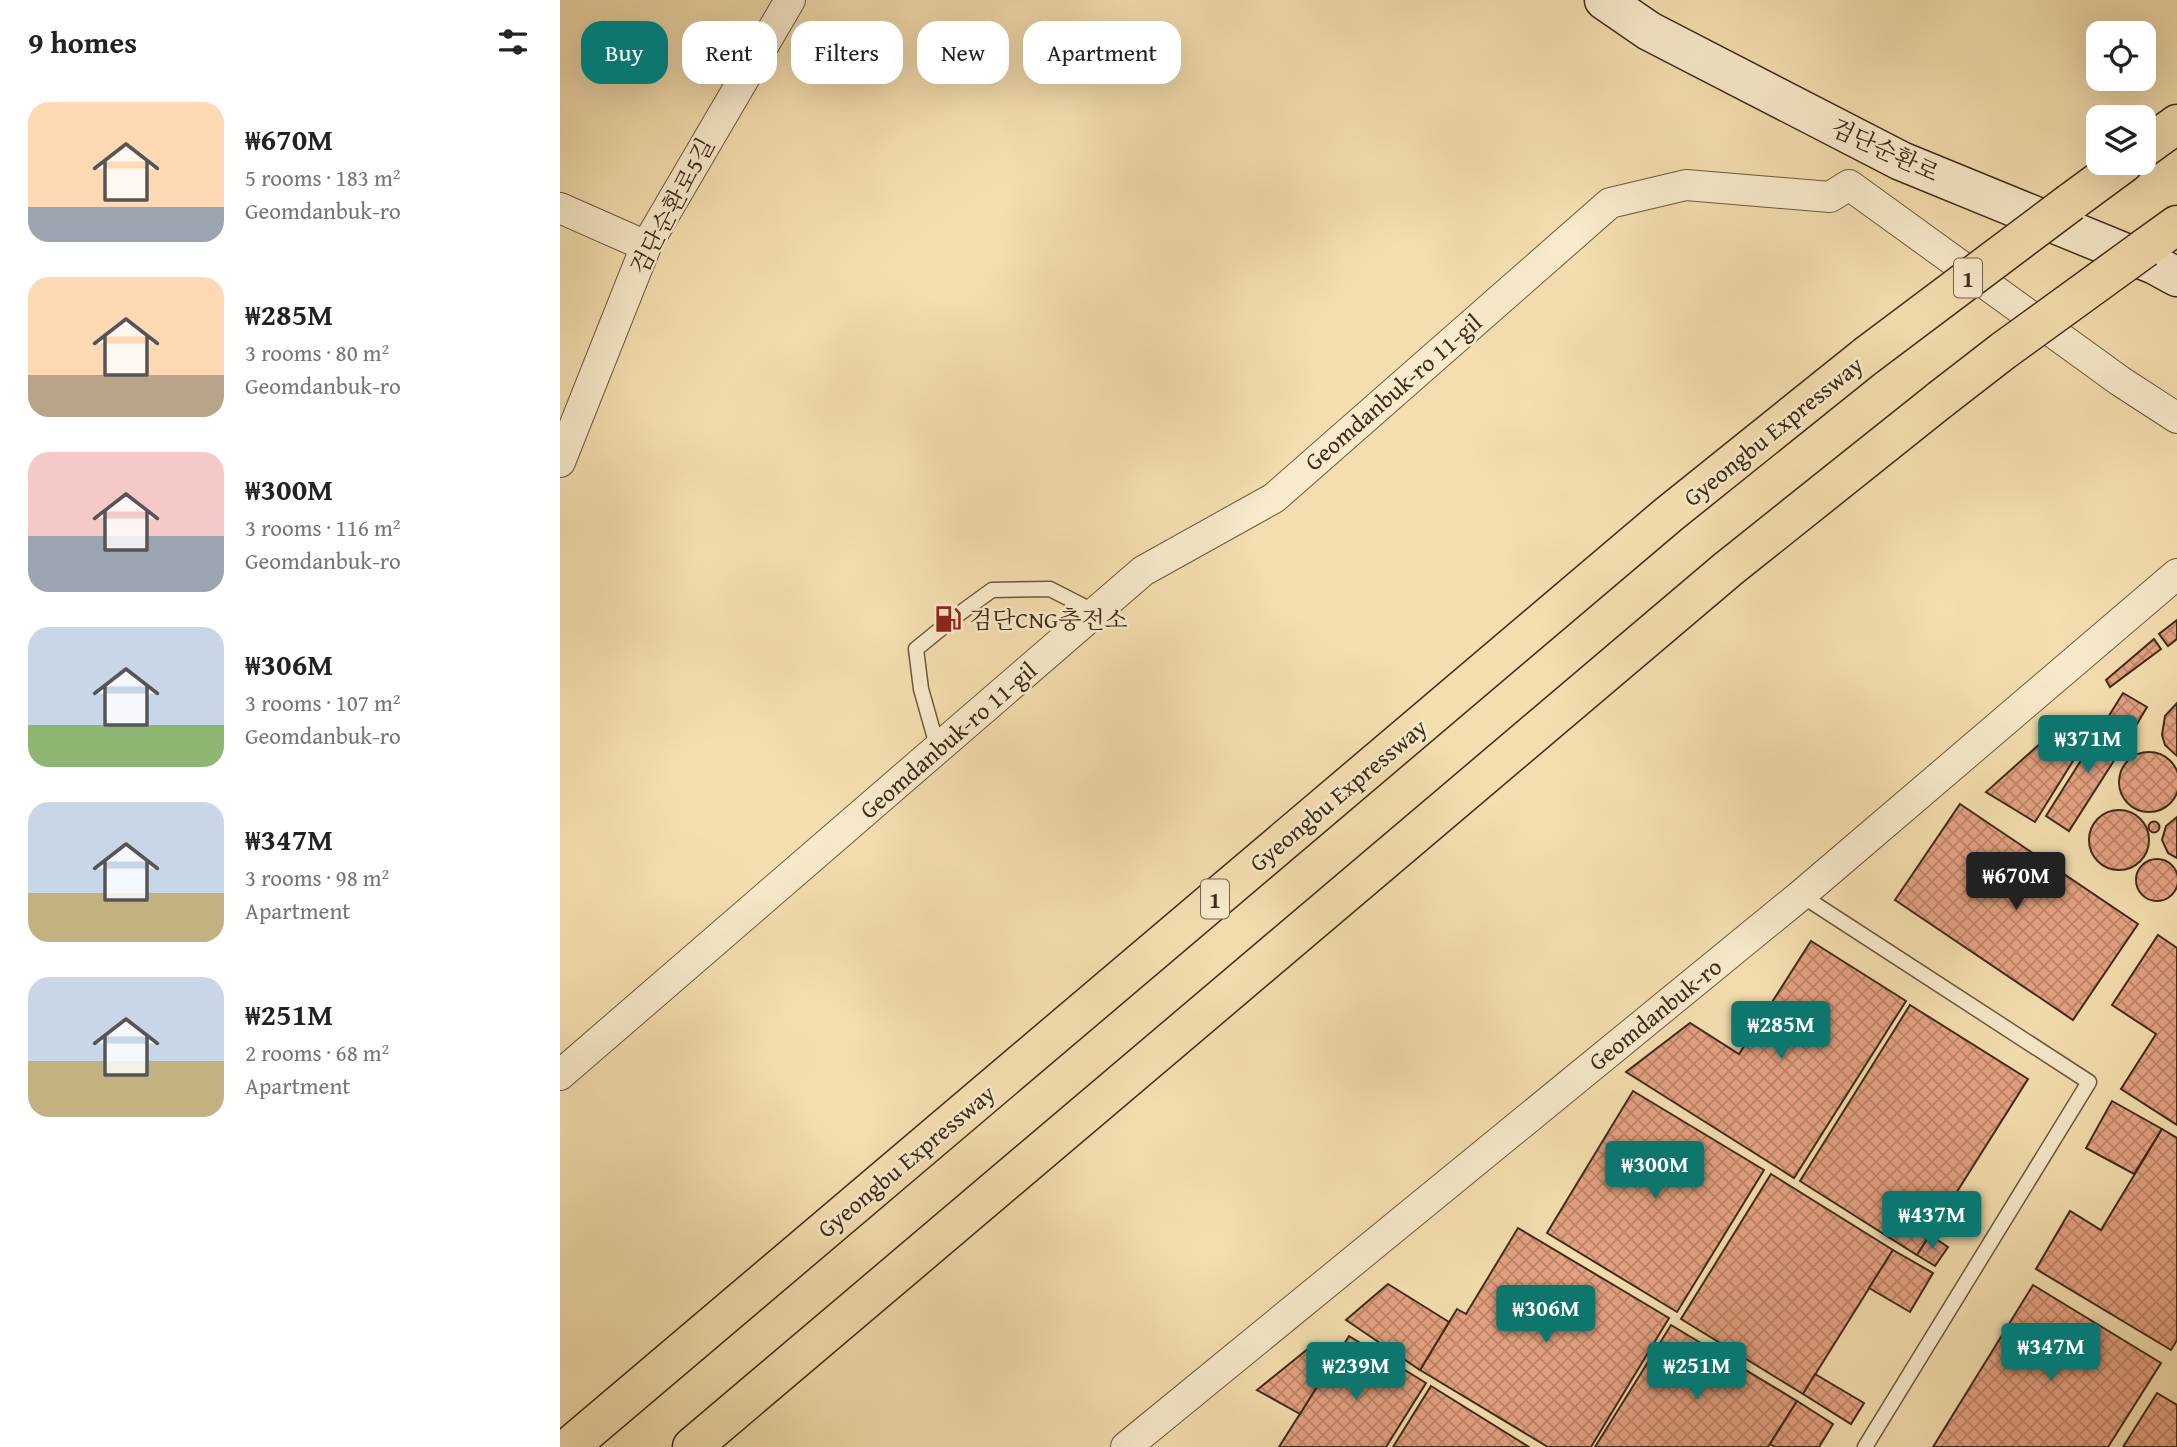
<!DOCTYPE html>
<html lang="en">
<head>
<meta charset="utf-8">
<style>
  :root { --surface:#fff; --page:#f6f6f6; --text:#222; --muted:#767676; --accent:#0f766e }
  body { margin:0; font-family:"Gentium Book Plus","Noto Serif KR",serif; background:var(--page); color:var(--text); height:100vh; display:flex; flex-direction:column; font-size:26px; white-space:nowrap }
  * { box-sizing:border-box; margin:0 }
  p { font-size:23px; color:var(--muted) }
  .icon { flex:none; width:38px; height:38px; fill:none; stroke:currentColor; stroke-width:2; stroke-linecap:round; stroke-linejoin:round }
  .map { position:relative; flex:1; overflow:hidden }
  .drawer { display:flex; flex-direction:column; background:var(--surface); width:560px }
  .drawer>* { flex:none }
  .top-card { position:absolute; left:21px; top:21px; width:665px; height:63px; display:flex; gap:14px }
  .fabs { position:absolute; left:1526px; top:21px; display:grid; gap:14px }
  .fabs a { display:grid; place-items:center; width:70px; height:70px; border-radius:14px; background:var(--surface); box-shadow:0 7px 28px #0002; font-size:35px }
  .price { position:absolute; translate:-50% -60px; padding:0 16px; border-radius:7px; background:var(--accent); color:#fff; font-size:23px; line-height:46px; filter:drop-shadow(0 2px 4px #0008) }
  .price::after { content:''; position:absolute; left:50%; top:42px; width:21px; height:16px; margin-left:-10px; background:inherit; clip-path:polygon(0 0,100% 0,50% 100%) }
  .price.on { background:#222; color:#fff }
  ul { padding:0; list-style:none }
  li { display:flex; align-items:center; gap:21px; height:175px; padding:0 28px }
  li span { display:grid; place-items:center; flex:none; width:196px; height:140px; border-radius:21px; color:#555 }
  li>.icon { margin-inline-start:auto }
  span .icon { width:84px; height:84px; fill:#fffc; stroke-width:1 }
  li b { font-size:30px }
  h2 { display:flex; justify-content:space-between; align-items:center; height:84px; padding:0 28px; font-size:30px }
  .chip { padding:0 24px; border-radius:21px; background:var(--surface); box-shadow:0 7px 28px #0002; font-size:24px; line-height:63px }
  .chip.on { background:var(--accent); color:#fff }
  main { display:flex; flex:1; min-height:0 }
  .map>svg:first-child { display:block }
  .building { fill:url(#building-cross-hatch); stroke:#3e2b17; stroke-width:2 }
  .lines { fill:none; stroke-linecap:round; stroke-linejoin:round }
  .lane-casing { stroke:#6c583d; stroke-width:17 }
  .street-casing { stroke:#6c583d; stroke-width:32 }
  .secondary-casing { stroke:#3e2b17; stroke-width:41 }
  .highway-casing { stroke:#3e2b17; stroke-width:41 }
  .lane { stroke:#f8eacb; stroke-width:14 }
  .street { stroke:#f8eacb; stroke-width:30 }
  .secondary { stroke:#f8eacb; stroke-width:38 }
  .highway { stroke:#f4deaf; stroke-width:38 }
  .highway-bridge-casing { stroke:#3e2b17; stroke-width:41; stroke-linecap:butt }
  .highway-bridge { stroke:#f4deaf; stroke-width:38 }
  .labels { text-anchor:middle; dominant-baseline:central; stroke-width:5; stroke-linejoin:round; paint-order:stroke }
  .shield { fill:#f8eacb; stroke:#76644d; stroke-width:2 }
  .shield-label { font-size:23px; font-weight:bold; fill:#3e2b17 }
  .street-label { font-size:24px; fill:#3e2b17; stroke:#f8eacb }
  .poi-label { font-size:24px; fill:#3e2b17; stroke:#f8eacb; text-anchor:start }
</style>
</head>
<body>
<main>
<section class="drawer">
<h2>9 homes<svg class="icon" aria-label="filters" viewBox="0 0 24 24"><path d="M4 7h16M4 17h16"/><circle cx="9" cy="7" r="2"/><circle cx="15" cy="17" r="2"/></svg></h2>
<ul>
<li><span style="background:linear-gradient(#ffd9b3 75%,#9aa5b1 0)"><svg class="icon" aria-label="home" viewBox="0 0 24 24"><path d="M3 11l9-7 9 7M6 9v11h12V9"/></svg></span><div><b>₩670M</b><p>5 rooms · 183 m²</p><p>Geomdanbuk-ro</p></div></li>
<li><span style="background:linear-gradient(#ffd9b3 70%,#b9a48a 0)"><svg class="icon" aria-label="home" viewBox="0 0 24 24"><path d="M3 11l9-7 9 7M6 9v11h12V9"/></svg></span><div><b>₩285M</b><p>3 rooms · 80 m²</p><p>Geomdanbuk-ro</p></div></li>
<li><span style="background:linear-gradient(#f6c9c9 60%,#9aa5b1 0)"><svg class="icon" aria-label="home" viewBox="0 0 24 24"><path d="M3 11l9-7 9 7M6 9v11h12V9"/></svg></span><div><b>₩300M</b><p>3 rooms · 116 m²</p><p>Geomdanbuk-ro</p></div></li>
<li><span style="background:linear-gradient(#c9d6e8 70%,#8fb573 0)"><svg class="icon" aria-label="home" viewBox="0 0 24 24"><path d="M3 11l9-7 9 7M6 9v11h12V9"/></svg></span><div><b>₩306M</b><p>3 rooms · 107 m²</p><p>Geomdanbuk-ro</p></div></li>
<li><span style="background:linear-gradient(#c9d6e8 65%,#c2b280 0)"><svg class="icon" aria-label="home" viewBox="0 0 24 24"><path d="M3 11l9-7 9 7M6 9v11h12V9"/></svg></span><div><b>₩347M</b><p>3 rooms · 98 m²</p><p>Apartment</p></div></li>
<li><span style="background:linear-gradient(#c9d6e8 60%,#c2b280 0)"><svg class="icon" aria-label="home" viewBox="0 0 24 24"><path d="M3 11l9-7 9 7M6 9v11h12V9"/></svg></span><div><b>₩251M</b><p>2 rooms · 68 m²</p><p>Apartment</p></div></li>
</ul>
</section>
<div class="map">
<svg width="1617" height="1447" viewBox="0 0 1617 1447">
  <defs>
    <pattern id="building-cross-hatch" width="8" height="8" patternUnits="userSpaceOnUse" patternTransform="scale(1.75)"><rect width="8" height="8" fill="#e6a282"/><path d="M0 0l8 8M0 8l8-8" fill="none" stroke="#bc8469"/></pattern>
  </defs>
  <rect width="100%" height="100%" fill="#f4deaf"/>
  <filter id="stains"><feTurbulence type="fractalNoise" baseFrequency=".00286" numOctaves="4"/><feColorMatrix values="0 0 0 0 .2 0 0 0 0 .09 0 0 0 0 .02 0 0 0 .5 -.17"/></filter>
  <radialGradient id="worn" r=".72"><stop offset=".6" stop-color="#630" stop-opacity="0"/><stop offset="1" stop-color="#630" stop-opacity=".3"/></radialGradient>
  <g class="building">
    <path d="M1617 620V639L1608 646 1599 634Z"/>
    <path d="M1594 639 1601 649 1550 687 1546 680Z"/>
    <path d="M1563 693 1587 707 1571 734 1547 719Z"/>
    <path d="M1617 703V756L1605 745 1602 735 1605 716Z"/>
    <path d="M1547 719 1571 734 1509 831 1486 816Z"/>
    <path d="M1482 742 1513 761 1475 822 1426 792Z"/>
    <circle cx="1589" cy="782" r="30"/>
    <path d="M1400 804 1578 924 1513 1020 1335 900Z"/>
    <circle cx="1559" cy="840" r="30"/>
    <path d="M1617 817V858L1608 853 1602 840 1606 826Z"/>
    <circle cx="1594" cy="827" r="5.5"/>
    <circle cx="1597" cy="880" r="21"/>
    <path d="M1598 935 1617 948V1125L1561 1089 1596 1034 1552 1005Z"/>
    <path d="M1251 941 1346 1001 1234 1178 1066 1072 1130 1023 1179 1054Z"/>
    <path d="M1350 1005 1468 1079 1357 1255 1240 1181Z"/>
    <path d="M1073 1091 1204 1170 1117 1312 987 1233Z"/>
    <path d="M1552 1101 1602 1129 1574 1174 1526 1148Z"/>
    <path d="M1602 1129 1617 1138V1340L1611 1350 1476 1269 1510 1211 1541 1230Z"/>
    <path d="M1211 1174 1333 1250 1243 1394 1121 1319Z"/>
    <path d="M958 1228 1109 1318 1031 1447H988L860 1370 897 1309 906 1314Z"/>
    <path d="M1370 1235 1388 1247 1375 1266 1357 1255Z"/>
    <path d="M1333 1250 1373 1273 1350 1312 1309 1288Z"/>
    <path d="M828 1284 889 1322 860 1370 786 1320Z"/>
    <path d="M1473 1285 1601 1363 1548 1447H1373Z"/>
    <path d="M1111 1325 1237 1401 1208 1447H1035Z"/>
    <path d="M789 1336 866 1383 826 1447H719Z"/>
    <path d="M754 1344 776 1356 740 1414 697 1390Z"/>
    <path d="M1255 1374 1304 1403 1291 1424 1243 1394Z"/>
    <path d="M871 1386 969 1447H833Z"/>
    <path d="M1597 1393 1617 1405V1447H1563Z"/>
    <path d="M1237 1401 1273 1424 1259 1447H1215L1210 1444Z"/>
  </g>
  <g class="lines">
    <defs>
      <g id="lane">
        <path d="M378 749 361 689 356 649 399 614 432 590 490 589 535 612"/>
        <path d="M1241 895 1529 1082 1305 1447"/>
      </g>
      <g id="street">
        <path d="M0 208 86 246"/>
        <path d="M0 462 86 246 230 0"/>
        <path d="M0 1075 583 571 714 498 1050 203 1126 185 1270 197 1289 185 1560 381 1617 418"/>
        <path d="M566 1447 1241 895 1617 574"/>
      </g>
      <path id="secondary" d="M1044 0 1089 31 1341 161 1595 265 1617 277"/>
      <g id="highway">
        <path d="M1584 148 1617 124"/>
        <path d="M1511 202 1564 163"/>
        <path d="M1585 248 1617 225"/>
        <path d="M9 1447 1108 515 1306 356"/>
        <path d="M132 1447 1168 569 1381 399"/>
      </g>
    </defs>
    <use href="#lane" class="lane-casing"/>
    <use href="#street" class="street-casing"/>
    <use href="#secondary" class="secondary-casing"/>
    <use href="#highway" class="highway-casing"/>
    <use href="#lane" class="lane"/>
    <use href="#street" class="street"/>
    <use href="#secondary" class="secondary"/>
    <use href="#highway" class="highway"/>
    <defs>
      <g id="highway-bridge">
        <path d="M1306 356 1511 202"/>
        <path d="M1381 399 1443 351 1585 248"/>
      </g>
    </defs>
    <use href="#highway-bridge" class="highway-bridge-casing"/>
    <use href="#highway-bridge" class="highway-bridge"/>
  </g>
  <defs>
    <symbol id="fuel-bare" viewBox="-9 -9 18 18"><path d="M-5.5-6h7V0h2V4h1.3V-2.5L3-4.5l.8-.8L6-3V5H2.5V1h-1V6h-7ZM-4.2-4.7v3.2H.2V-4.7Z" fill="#8f2418" stroke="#f8eacb" stroke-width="2.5" paint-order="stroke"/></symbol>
  </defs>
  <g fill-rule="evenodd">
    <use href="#fuel-bare" x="369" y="600" width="38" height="38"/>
  </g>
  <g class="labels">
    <g class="shield">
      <rect x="1394" y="258.5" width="28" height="39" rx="5"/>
      <rect x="641" y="879.5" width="28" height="39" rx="5"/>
    </g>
    <g class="shield-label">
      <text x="1408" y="278">1</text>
      <text x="655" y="899">1</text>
    </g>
    <g class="street-label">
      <text transform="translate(1325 150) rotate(25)">검단순환로</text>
      <text transform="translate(112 206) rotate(-62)">검단순환로5길</text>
      <text transform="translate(833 392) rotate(-41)">Geomdanbuk-ro 11-gil</text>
      <text transform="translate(1213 431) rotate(-39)">Gyeongbu Expressway</text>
      <text transform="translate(388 740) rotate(-41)">Geomdanbuk-ro 11-gil</text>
      <text transform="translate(778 795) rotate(-40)">Gyeongbu Expressway</text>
      <text transform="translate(1095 1014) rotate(-39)">Geomdanbuk-ro</text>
      <text transform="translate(346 1161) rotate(-40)">Gyeongbu Expressway</text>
    </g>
    <g class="poi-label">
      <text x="409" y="619">검단CNG충전소</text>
    </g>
  </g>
  <rect width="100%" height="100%" filter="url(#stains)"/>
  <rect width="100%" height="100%" fill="url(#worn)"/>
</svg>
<div class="fabs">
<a><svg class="icon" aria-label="locate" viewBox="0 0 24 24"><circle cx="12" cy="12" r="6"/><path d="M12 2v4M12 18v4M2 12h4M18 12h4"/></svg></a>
<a><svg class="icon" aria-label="layers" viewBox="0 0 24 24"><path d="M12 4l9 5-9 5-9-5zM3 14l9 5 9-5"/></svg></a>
</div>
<b class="price" style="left:1528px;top:775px">₩371M</b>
<b class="price on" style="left:1456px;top:912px">₩670M</b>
<b class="price" style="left:1221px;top:1061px">₩285M</b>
<b class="price" style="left:1095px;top:1201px">₩300M</b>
<b class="price" style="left:1372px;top:1251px">₩437M</b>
<b class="price" style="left:986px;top:1345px">₩306M</b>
<b class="price" style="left:1491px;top:1383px">₩347M</b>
<b class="price" style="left:796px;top:1402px">₩239M</b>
<b class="price" style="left:1137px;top:1402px">₩251M</b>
<div class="top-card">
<a class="chip on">Buy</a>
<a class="chip">Rent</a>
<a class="chip">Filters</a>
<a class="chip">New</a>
<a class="chip">Apartment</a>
</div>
</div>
</main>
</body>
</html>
